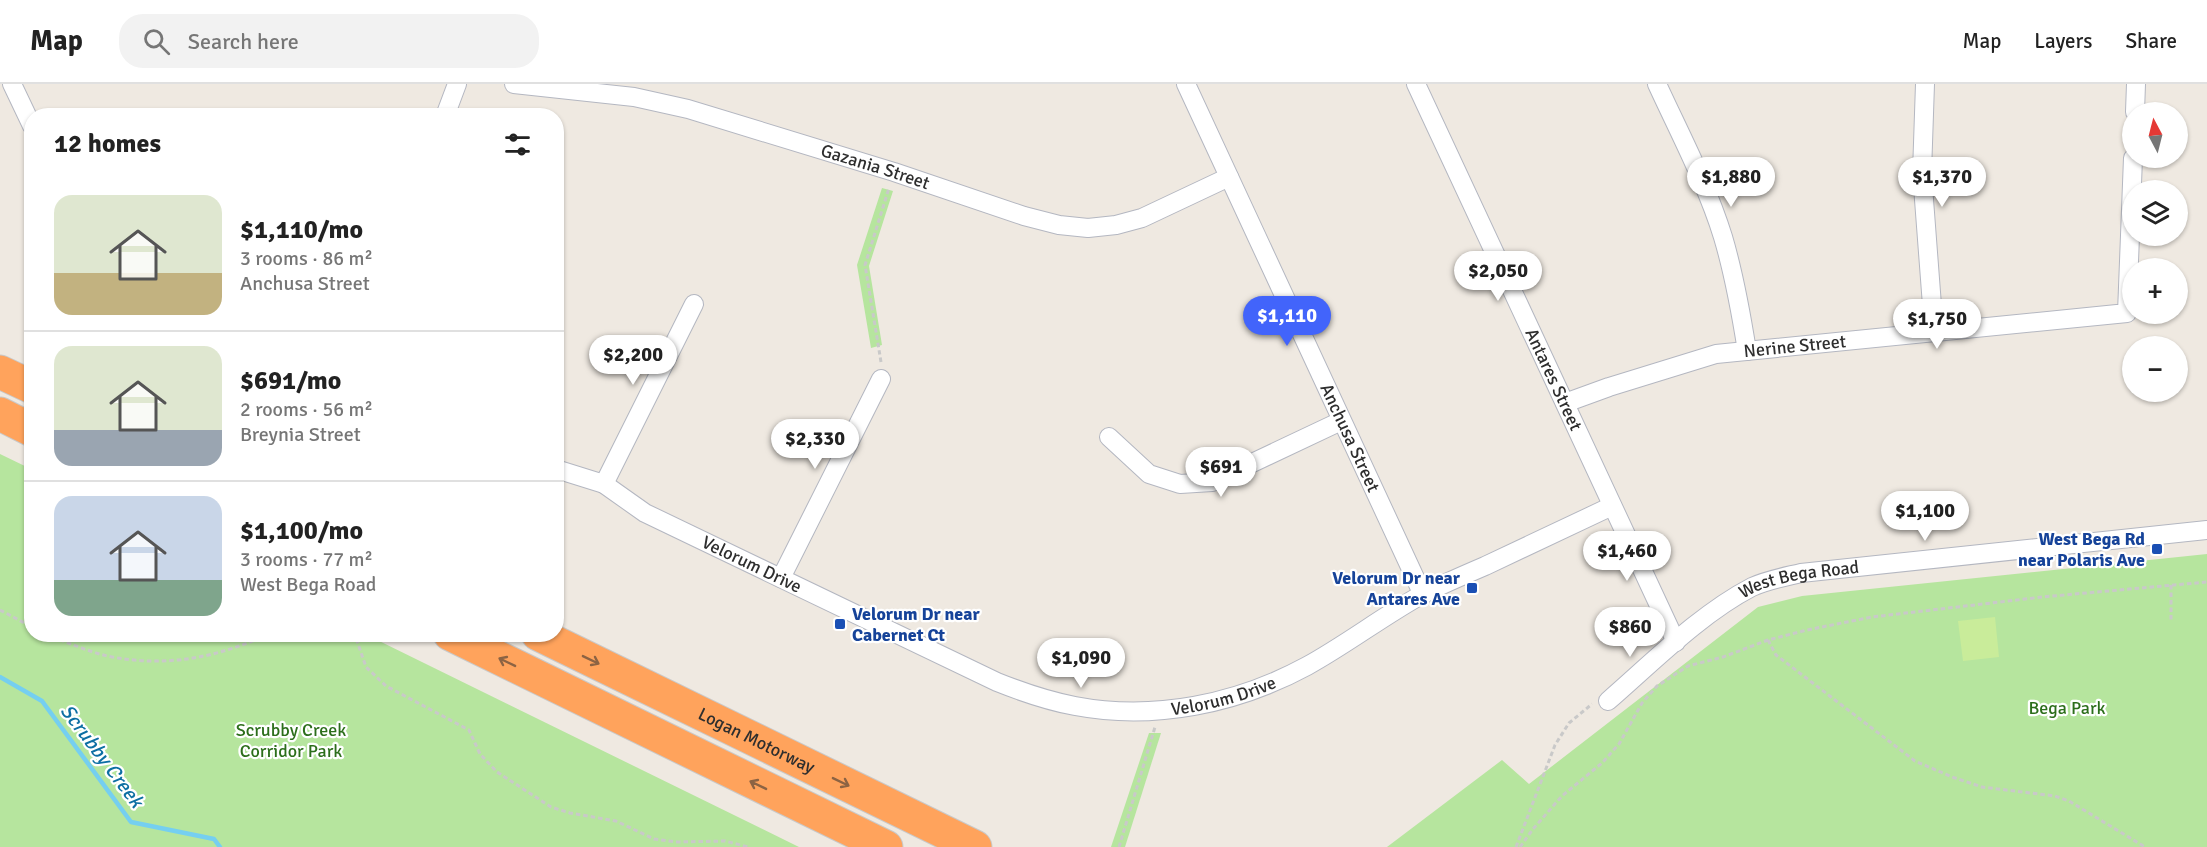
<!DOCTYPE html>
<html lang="en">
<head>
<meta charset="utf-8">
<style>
  :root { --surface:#fff; --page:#f2f2f2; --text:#222; --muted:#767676; --line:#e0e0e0; --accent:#4264fb }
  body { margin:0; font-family:Signika,sans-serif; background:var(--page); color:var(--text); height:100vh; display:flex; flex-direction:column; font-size:22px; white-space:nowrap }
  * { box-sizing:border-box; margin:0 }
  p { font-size:20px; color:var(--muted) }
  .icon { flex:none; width:33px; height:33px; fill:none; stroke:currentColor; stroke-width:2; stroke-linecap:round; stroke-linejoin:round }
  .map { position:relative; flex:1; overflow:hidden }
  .sheet { position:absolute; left:24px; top:24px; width:540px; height:534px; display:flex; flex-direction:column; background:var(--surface); border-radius:24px; box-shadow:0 2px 4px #0004 }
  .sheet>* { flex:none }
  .needle { width:39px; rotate:353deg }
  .fabs { position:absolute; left:2122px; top:18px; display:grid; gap:12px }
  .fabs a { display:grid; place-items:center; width:66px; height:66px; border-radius:50%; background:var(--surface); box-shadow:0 2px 4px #0004; font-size:30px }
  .price { position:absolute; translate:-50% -51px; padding:0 14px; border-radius:21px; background:#fff; color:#222; font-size:20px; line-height:39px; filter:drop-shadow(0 2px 3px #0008) }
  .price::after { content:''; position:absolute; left:50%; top:36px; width:18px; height:14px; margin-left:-9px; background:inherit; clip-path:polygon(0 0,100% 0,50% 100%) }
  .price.current { background:var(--accent); color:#fff }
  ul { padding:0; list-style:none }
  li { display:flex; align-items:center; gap:18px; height:150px; padding:0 30px }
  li+li { border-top:2px solid var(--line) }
  li span { display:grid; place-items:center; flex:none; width:168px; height:120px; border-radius:18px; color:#555 }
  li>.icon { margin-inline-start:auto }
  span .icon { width:72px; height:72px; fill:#fffc; stroke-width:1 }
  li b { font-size:26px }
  h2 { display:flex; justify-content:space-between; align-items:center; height:72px; padding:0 30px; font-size:26px }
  header { display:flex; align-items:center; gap:36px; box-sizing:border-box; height:84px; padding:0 30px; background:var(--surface); border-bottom:2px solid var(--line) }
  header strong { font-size:28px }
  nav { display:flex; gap:33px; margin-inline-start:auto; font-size:21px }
  .search { width:420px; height:54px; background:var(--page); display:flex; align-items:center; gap:15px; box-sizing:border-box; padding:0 21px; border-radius:24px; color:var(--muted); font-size:22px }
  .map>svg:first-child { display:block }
  .green { fill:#b6e59e }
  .pitch { fill:#c9ec9a }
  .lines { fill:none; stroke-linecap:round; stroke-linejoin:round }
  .stream { stroke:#75cff0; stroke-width:4.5 }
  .street-casing { stroke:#b4b7c1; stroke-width:20 }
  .highway-casing { stroke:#c9c9c9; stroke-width:35 }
  .path { stroke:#c9c9c9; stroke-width:3; stroke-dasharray:4.5 3; stroke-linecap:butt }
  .street { stroke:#fff; stroke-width:18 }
  .highway { stroke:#ffa35c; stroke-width:33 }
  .oneway { stroke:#8c6343 }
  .transit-dot { fill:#1a4fb4; stroke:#fff; stroke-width:2 }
  .labels { text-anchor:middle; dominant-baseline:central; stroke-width:4.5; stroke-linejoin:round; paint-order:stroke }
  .street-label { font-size:18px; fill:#2e2e2e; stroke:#fff }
  .transit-label { font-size:18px; font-weight:bold; fill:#164399; stroke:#fff; text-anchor:end }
  .park-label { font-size:18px; fill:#2c6e1b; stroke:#fff }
  .water-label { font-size:20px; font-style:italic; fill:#0d6fa3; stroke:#fff }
</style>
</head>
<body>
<header>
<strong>Map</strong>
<div class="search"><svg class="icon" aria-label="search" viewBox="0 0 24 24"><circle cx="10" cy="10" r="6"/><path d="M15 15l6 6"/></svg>Search here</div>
<nav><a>Map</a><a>Layers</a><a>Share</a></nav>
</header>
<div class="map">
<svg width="2207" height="763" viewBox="0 0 2207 763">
  <rect width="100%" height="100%" fill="#efe9e1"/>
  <g class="green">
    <path d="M882 104 893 107 869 182 882 261 871 264 857 181Z"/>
    <path d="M0 370 31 385 32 550 367 551 799 763H0Z"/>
    <path d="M2207 470V763H1387L1502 676 1529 700 1758 523 1802 512Z"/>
    <path d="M1149 649H1161L1125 763H1111Z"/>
  </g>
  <path class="pitch" d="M1995 533 1999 573 1963 577 1958 537Z"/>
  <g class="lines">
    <path class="stream" d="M0 593 42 617 131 738 214 755 220 763"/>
    <defs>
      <g id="street">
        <path d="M12 0 32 42"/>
        <path id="s1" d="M514 0 634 13 688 25 894 88 1024 132 1059 141 1088 144 1116 141 1142 134 1229 93"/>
        <path id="s2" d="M1186 0 1423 511"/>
        <path id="s3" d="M1416 0 1676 558"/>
        <path d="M1657 0C1680 50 1707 101 1723 153 1734 190 1741 229 1747 267"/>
        <path d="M1925 0 1922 89 1934 248"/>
        <path d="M2135 28 2136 0"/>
        <path d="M445 32 457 0"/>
        <path id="s4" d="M1565 319 1609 303 1716 270 2127 229 2133 74"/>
        <path d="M1109 353 1149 390 1180 400 1212 398 1341 337"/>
        <path id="s5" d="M556 385 604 400 645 429 997 598C1022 608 1048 617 1075 622 1154 637 1237 620 1307 582 1347 560 1383 532 1423 510 1443 500 1464 491 1485 482 1527 462 1569 442 1612 422"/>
        <path d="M604 400 694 220"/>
        <path d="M781 494 881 295"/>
        <path id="s6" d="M1608 617C1653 578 1700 530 1752 503 1767 496 1784 493 1801 489L2207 446"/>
      </g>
      <g id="highway">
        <path d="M0 288 32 303"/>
        <path d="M0 330 32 346"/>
        <path d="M450 550 886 763"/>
        <path id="s7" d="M538 550 975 763"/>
      </g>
    </defs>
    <use href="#street" class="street-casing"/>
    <use href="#highway" class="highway-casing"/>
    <g class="path">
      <path d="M881 278 865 181 889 104"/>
      <path d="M2171 501V538"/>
      <path d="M0 526 32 543"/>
      <path d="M46 550C66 558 87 567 107 572 165 584 216 574 269 550"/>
      <path d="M351 550 356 554 366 583 386 602 469 646 480 670 497 688 551 723 570 729 616 737 654 755 676 758 725 757 748 763"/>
      <path d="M1768 556 1776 571 1915 677 1952 693 1982 703 2055 712 2069 717 2145 763"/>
      <path d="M1119 763 1155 643"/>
      <path d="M1516 763 1555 661 1569 639 1592 620"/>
      <path d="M1520 763 1533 745 1562 712 1602 679 1619 660 1642 619 1657 602 1688 582 1723 573 1768 556 1807 546 1872 533 2042 513 2207 498"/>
    </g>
    <use href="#street" class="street"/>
    <use href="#highway" class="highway"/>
  </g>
  <defs><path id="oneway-shaft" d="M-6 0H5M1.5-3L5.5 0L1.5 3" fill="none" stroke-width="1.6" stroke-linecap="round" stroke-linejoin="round" transform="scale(1.5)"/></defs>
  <g class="oneway">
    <use href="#oneway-shaft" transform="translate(591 576) rotate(26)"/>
    <use href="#oneway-shaft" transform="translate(507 578) rotate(-154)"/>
    <use href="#oneway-shaft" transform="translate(841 698) rotate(26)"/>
    <use href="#oneway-shaft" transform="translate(758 701) rotate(-154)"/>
  </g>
  <g class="transit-dot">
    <rect x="2151" y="459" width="12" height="12" rx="3"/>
    <rect x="1466" y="498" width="12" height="12" rx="3"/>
    <rect x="834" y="534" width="12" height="12" rx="3"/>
  </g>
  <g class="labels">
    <g class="street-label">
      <text stroke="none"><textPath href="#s1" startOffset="372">Gazania Street</textPath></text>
      <text stroke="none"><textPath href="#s4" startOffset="238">Nerine Street</textPath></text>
      <text stroke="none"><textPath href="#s3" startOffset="326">Antares Street</textPath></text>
      <text stroke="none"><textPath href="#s2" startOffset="390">Anchusa Street</textPath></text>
      <text stroke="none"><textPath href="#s5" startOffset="219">Velorum Drive</textPath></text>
      <text stroke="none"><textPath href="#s6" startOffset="232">West Bega Road</textPath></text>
      <text stroke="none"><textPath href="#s5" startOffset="723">Velorum Drive</textPath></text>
      <text stroke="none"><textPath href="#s7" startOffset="243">Logan Motorway</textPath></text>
    </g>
    <g class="transit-label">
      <text x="2145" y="455">West Bega Rd<tspan x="2145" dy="21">near Polaris Ave</tspan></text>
      <text x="1460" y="494">Velorum Dr near<tspan x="1460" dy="21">Antares Ave</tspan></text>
      <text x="852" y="530" text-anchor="start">Velorum Dr near<tspan x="852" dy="21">Cabernet Ct</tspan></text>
    </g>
    <g class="park-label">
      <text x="2067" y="624">Bega Park</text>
      <text x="291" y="646">Scrubby Creek<tspan x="291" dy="21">Corridor Park</tspan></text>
    </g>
    <g class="water-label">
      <text transform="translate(102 672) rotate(53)">Scrubby Creek</text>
    </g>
  </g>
</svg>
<div class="fabs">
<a><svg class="needle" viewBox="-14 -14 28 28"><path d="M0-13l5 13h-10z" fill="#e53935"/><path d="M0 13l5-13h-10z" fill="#767676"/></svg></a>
<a><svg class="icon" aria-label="layers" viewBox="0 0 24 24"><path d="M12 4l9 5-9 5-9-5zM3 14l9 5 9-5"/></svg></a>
<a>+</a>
<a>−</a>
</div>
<b class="price" style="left:1731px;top:124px">$1,880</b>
<b class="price" style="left:1942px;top:124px">$1,370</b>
<b class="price" style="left:1498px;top:218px">$2,050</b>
<b class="price current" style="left:1287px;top:263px">$1,110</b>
<b class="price" style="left:1937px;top:266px">$1,750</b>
<b class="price" style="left:633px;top:302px">$2,200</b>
<b class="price" style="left:815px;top:386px">$2,330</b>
<b class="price" style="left:1221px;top:414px">$691</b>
<b class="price" style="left:1925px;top:458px">$1,100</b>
<b class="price" style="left:1627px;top:498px">$1,460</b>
<b class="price" style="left:1630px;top:574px">$860</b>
<b class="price" style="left:1081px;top:605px">$1,090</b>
<section class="sheet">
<h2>12 homes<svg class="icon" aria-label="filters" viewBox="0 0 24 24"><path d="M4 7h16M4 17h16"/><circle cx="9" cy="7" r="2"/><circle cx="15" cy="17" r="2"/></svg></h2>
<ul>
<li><span style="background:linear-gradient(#dfe7d0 65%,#c2b280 0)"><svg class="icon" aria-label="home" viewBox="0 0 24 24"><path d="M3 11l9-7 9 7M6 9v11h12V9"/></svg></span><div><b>$1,110/mo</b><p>3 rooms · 86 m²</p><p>Anchusa Street</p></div></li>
<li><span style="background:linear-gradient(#dfe7d0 70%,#9aa5b1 0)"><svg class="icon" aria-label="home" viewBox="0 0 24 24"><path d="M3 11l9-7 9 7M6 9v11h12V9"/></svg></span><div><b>$691/mo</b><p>2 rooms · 56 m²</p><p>Breynia Street</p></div></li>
<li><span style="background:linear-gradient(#c9d6e8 70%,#7fa58c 0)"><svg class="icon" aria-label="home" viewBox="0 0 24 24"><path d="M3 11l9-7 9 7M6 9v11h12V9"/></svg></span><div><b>$1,100/mo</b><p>3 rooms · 77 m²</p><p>West Bega Road</p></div></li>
</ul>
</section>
</div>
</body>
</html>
